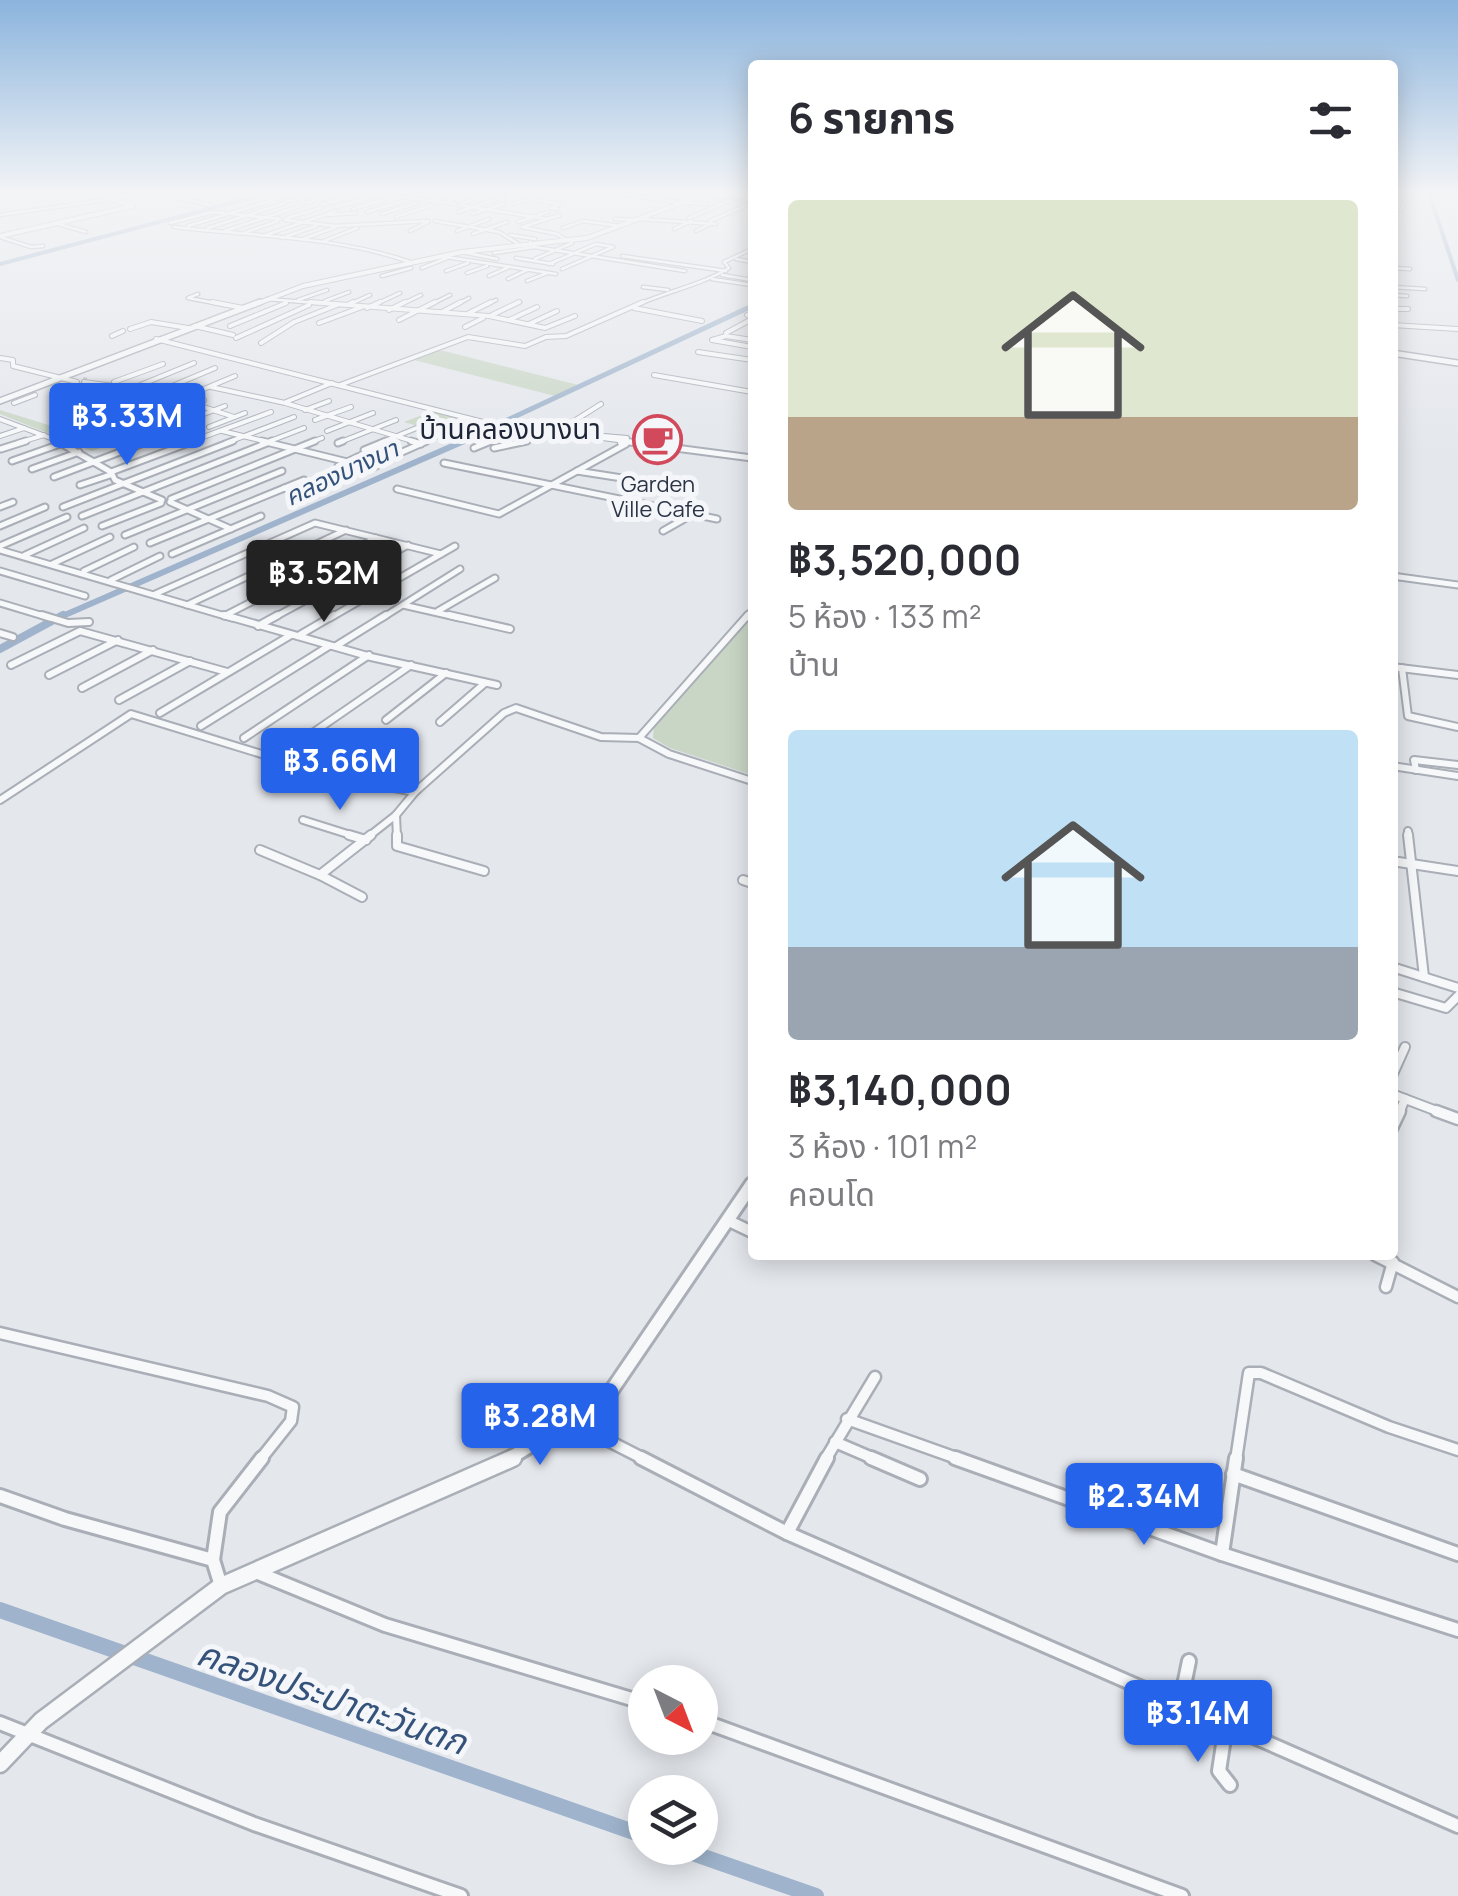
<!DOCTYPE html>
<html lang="th">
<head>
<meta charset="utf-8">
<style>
  :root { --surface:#fff; --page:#f2f2f3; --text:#2b2b33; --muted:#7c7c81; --accent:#2563eb }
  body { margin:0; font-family:Manrope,"Noto Sans Thai",sans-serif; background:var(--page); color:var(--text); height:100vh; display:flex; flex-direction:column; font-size:38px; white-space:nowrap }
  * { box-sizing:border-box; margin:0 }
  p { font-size:32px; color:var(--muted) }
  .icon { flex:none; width:55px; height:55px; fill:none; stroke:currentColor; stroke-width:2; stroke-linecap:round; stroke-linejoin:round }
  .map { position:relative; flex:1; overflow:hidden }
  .drawer { position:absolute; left:748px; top:60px; width:650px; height:1200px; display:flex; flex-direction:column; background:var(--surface); border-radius:10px; box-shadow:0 5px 25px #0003 }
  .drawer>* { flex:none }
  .needle { width:65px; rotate:138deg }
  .buttons { position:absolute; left:628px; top:1665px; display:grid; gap:20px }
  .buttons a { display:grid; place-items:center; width:90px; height:90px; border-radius:50%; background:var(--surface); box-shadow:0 5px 25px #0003; font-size:50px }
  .price { position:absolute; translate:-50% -85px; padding:0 22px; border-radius:10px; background:var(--accent); color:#fff; font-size:32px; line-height:65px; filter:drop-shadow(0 2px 5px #0008) }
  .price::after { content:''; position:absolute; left:50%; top:60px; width:30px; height:22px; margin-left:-15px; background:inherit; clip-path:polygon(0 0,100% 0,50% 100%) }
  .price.current { background:#222; color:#fff }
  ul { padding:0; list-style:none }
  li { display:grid; align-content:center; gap:20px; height:530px; padding:0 40px }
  li span { display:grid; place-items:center; height:310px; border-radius:10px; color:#555 }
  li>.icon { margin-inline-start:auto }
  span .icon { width:180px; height:180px; fill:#fffc; stroke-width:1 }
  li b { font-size:42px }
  h2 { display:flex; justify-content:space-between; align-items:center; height:120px; padding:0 40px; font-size:42px }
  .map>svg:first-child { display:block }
  .green { fill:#c9d6c5 }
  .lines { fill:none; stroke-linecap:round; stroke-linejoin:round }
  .canal-far4 { stroke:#9fb4cc; stroke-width:4 }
  .canal-far3 { stroke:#9fb4cc; stroke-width:5 }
  .canal-far2 { stroke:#9fb4cc; stroke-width:6 }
  .canal-far1 { stroke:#9fb4cc; stroke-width:8 }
  .canal { stroke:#9fb4cc; stroke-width:16 }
  .minor-tunnel { stroke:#bfc3cb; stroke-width:4; stroke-dasharray:4 2.5; stroke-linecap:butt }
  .minor-far6-casing { stroke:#a9aeb7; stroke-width:5 }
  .minor-far5-casing { stroke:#a9aeb7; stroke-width:6 }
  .minor-far4-casing { stroke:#a9aeb7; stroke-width:9 }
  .minor-far3-casing { stroke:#a9aeb7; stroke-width:10 }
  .minor-far2-casing { stroke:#a9aeb7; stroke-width:12 }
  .minor-far1-casing { stroke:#a9aeb7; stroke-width:15 }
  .minor-casing { stroke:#a9aeb7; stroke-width:18 }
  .tertiary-far3-casing { stroke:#a9aeb7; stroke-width:6 }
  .tertiary-far2-casing { stroke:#a9aeb7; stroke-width:8 }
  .tertiary-far1-casing { stroke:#a9aeb7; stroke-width:18 }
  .tertiary-casing { stroke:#a9aeb7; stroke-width:21 }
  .minor-far6 { stroke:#f7f8fa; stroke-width:2.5 }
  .minor-far5 { stroke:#f7f8fa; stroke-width:4 }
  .minor-far4 { stroke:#f7f8fa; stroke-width:5 }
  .minor-far3 { stroke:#f7f8fa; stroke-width:6 }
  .minor-far2 { stroke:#f7f8fa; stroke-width:8 }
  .minor-far1 { stroke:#f7f8fa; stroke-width:10 }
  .minor { stroke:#f7f8fa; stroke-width:12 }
  .tertiary-far3 { stroke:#f7f8fa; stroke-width:4 }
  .tertiary-far2 { stroke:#f7f8fa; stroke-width:5 }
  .tertiary-far1 { stroke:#f7f8fa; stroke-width:12 }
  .tertiary { stroke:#f7f8fa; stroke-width:16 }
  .labels { text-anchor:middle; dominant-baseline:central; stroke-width:10; stroke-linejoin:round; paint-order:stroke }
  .far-poi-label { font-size:22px; fill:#2b3445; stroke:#f4f6f9 }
  .far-water-label { font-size:25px; font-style:italic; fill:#34527a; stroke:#f4f6f9 }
  .far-quarter-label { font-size:28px; fill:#1d2536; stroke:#f4f6f9 }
  .near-water-label { font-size:35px; font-style:italic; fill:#34527a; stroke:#f4f6f9 }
</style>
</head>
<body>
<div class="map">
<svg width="1458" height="1896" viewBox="0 0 1458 1896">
  <rect width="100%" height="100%" fill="#e4e7ec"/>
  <g class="green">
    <path d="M436 350 444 351 582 386 559 397 410 359Z"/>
    <path d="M0 410 71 432 86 428 121 441 92 451 0 414Z"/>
    <path d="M433 411 491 426 460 438 404 422Z"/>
    <path d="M752 615V775L670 748 653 738 654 727Z"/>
  </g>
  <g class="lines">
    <g class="canal-far4">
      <path d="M711 193 705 196 752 202"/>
      <path d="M1429 193 1458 280"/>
      <path d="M0 264 269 193"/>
    </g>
    <path class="canal-far3" d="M458 443 752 306"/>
    <path class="canal-far2" d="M58 618 464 441"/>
    <path class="canal-far1" d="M0 649 63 615"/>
    <g class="canal">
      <path d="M0 1610 645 1836"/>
      <path d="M678 1848 816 1896"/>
    </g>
    <path class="minor-tunnel" d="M83 379 88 380"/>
    <defs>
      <g id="minor-far6">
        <path d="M155 193 211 205"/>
        <path d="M229 193 245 197"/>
        <path d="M372 193 455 204"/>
        <path d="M615 193 684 203"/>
        <path d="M276 199 297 193"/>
        <path d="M433 199 450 193"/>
        <path d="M530 199 560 204 551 208 558 209"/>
        <path d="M289 201 320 193"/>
        <path d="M447 201 472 193"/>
        <path d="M306 203 342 193"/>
        <path d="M463 203 492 193"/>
        <path d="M684 203 707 204"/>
        <path d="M514 204 550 193"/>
        <path d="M322 205 363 193"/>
        <path d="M459 205 547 219"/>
        <path d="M336 207 375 196"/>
        <path d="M353 209 389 198"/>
        <path d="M1392 211 1401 210 1411 193"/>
        <path d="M367 212 403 201"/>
        <path d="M458 212 504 197"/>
        <path d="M382 214 417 203"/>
        <path d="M472 214 504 204"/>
        <path d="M0 215 111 199"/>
        <path d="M326 215 356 213"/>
        <path d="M560 215 522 227 557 234 566 240"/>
        <path d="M396 217 432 205"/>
        <path d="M287 218 321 208"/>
        <path d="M689 218 731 200"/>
        <path d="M615 219 636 220"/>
        <path d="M639 219 716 224"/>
        <path d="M285 220 335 226 428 221"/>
        <path d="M435 221 499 232 517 243"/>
        <path d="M710 221 752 203"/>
        <path d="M518 222 548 212"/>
        <path d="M170 223 213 212 280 219"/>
        <path d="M58 224 86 232"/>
        <path d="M188 226 267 202"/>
        <path d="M174 227C251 236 336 236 410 262"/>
        <path d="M208 228 285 203"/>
        <path d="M563 228 583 221 621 226"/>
        <path d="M674 229 691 221"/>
        <path d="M225 231 300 206"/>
        <path d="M410 231 428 222"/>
        <path d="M457 231 489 219"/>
        <path d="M696 231 712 223"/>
        <path d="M244 233 278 221"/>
        <path d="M473 234 507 222"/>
        <path d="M510 235 535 239"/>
        <path d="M263 236 336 211"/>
        <path d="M0 237 31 247 43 246"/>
        <path d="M282 238 316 226"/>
        <path d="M303 239 336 227"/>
        <path d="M324 241 357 228"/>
        <path d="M530 242 535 247 685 271"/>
        <path d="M462 252 497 259"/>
        <path d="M494 253 534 247"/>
        <path d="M440 256 556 274"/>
        <path d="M622 256 726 271"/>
        <path d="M516 258 553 264"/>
        <path d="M535 259 572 243"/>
        <path d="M736 259 752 262"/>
        <path d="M549 264 596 244 613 247"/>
        <path d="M422 268 447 258"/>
        <path d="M1392 268 1410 269"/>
        <path d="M562 269 613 247"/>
        <path d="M446 271 468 263"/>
        <path d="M467 273 487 266"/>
        <path d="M722 275 752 280"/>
        <path d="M382 276 411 268"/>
        <path d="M489 276 509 267"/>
        <path d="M508 279 527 270"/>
        <path d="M712 279 752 285"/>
        <path d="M527 281 547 273"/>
        <path d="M643 287 668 290"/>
        <path d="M1392 287 1425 289"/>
        <path d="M198 294 188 298 225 305"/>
        <path d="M1392 295 1407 296"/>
        <path d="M267 299 342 305"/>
        <path d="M298 300 327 290"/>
        <path d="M325 301 349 292"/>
        <path d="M282 305 286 303"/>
        <path d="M348 305 370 295"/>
        <path d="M374 305 400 293"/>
        <path d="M400 305 421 295"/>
        <path d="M430 305 450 295"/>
        <path d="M456 305 469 298"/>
        <path d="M486 305 496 300"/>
        <path d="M514 305 520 302"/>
        <path d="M637 305C668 291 701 285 729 268L724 262 752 249"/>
      </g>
      <g id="minor-far5">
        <path d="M212 302 243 308"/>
        <path d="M310 302 489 316 545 328 575 316"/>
        <path d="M347 305 353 302"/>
        <path d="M367 308 380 302"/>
        <path d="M634 308 702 321"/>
        <path d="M1392 309H1408"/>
        <path d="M389 310 405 302"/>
        <path d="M442 312 461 302"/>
        <path d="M469 313 491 302"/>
        <path d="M752 313 747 315 752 316"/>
        <path d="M492 315 519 302"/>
        <path d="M399 320 435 302"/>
        <path d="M509 320 537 307"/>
        <path d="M319 323 362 307"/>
        <path d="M529 324 557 311"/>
        <path d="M1392 325 1458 329"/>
        <path d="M195 326 233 335"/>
        <path d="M230 326 286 303"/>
        <path d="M465 327 483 318"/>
        <path d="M130 329 151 322 188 328"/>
        <path d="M726 333 752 319"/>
        <path d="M112 336 123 331"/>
        <path d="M236 338 309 305"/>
        <path d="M156 339 487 423 641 443"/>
        <path d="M752 340 726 336 712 340 752 347"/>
        <path d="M261 343 294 322 337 305"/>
        <path d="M698 352 752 360"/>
        <path d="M0 358 13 360V366L77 382"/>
        <path d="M654 375 752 392"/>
        <path d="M84 382 158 392 234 417"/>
        <path d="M114 382 163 364"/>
        <path d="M340 385 468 337 525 346 546 337 566 336 643 302"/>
        <path d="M138 386 194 363"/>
        <path d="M211 387 285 403 419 443"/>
        <path d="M158 392 215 368"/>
        <path d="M104 396 125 388"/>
        <path d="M180 399 235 376"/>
        <path d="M125 401 150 393"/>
        <path d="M286 402 332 383"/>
        <path d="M14 403 35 395"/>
        <path d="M148 407 175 397"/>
        <path d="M305 410 329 401"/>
        <path d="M0 419 64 443"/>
        <path d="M315 420 351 407"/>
        <path d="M185 421 225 406"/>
        <path d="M143 423 204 400"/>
        <path d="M209 427 245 413"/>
        <path d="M222 431 272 443"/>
        <path d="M327 431 373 413"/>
        <path d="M555 433 601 404"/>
        <path d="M0 436 24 428"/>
        <path d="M604 436 627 438 620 443"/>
        <path d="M18 443 44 435"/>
        <path d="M133 443 117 437 138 427"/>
        <path d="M142 443 188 426"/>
        <path d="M187 443 271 412"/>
        <path d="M226 443 294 417"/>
        <path d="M265 443 304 428"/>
        <path d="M309 443 322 438"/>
        <path d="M338 443 396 420"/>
        <path d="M380 443 419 427"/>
        <path d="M422 443 443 434"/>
        <path d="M485 443 518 429"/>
        <path d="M522 443 538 432"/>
      </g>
      <g id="minor-far4">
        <path d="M57 441 111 472 115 480 162 500"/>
        <path d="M127 441 137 445"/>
        <path d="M262 441 372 468 387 460"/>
        <path d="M411 441 421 444"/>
        <path d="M622 441 752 458"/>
        <path d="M338 443 343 441"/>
        <path d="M474 448 491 441"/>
        <path d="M494 448 527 441"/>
        <path d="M1 449 26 441"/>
        <path d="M364 450 386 441"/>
        <path d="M391 457 427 441"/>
        <path d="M12 461 63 443"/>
        <path d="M444 463 717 519"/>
        <path d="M338 466 362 455"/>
        <path d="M32 469 79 452"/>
        <path d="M577 471 622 478"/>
        <path d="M111 472 194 441"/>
        <path d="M54 477 149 441"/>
        <path d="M80 485 110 475"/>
        <path d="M284 488 304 495 325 489"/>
        <path d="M397 489 499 514 626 444"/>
        <path d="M171 499 315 441"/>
        <path d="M170 502 231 529"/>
        <path d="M0 507 13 502"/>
        <path d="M63 507 233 441"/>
        <path d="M82 516 272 441"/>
        <path d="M0 526 45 507"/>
        <path d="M102 526 161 503"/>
        <path d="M663 531 693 514"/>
        <path d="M125 535 282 471"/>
        <path d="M150 543 304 480"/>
        <path d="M0 546 67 517"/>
        <path d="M0 550 232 618"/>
        <path d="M172 554 261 516"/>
        <path d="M25 555 84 528"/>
        <path d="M52 564 110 537"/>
        <path d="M0 571 85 596"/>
        <path d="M84 571 134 547"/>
        <path d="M1392 576 1458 585"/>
        <path d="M111 580 160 556"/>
        <path d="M155 594 315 523 441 554"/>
        <path d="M0 603 50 618"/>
        <path d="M187 605 346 530"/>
        <path d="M403 605 460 618"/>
        <path d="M438 611 495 578"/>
        <path d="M224 616 376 538"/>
        <path d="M273 618 408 545"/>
        <path d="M330 618 455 546"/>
        <path d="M382 618 460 569"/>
        <path d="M746 618 752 611"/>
      </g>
      <g id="minor-far3">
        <path d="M42 615 68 623 89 622"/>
        <path d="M224 615 371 657 497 685"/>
        <path d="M449 615 510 629"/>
        <path d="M258 626 278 615"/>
        <path d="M0 633 13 637"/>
        <path d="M298 636 334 615"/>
        <path d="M336 646 386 615"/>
        <path d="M11 665 80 631 227 672"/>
        <path d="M1392 667 1458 675"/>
        <path d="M1402 668 1408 716 1458 727"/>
        <path d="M49 675 118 640"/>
        <path d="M82 688 153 650"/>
        <path d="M119 700 190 661"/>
        <path d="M160 713 291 635"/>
        <path d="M386 720 446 673"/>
        <path d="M440 722 485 683"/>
        <path d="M201 726 329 646"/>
        <path d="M244 738 369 655"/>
        <path d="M639 738 748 615"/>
        <path d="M285 752 411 665"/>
        <path d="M1392 766 1458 776"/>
        <path d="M1416 770 1414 760 1458 765"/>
        <path d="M0 800 131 714 340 778 415 792 504 713 516 708 601 737 639 738 669 754 752 781"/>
        <path d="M396 815 397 837"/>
        <path d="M303 820 357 837"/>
        <path d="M1408 831 1409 837"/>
        <path d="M368 837 396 815 415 792"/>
      </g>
      <g id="minor-far2">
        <path d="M349 835 366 840"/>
        <path d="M397 835V846L484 871"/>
        <path d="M1408 835 1424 977"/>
        <path d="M260 850 320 875 371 835"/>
        <path d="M1392 861 1458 871"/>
        <path d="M320 875 362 897"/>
        <path d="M743 880 752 883"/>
        <path d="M1392 967 1458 988"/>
        <path d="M1392 992 1446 1008 1458 996"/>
        <path d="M1392 1076 1405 1047"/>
        <path d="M1392 1094 1442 1113"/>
        <path d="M1399 1113 1405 1099"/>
      </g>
      <g id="minor-far1">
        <path d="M1436 1111 1458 1119"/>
        <path d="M1392 1128 1400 1111"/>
        <path d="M727 1220 752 1232"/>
        <path d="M1375 1255 1458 1297"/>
        <path d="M1386 1287 1393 1262"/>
        <path d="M0 1333 268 1396 293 1407 291 1421 260 1460"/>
        <path d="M579 1418 601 1437 646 1460"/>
        <path d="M847 1419 962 1460"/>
        <path d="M835 1442 877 1460"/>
        <path d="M825 1460 875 1377"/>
        <path d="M1236 1460 1249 1373H1261L1389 1427 1458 1450"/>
      </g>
      <g id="minor">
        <path d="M641 1458 787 1533 1458 1826"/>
        <path d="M871 1458 920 1479"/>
        <path d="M955 1458 1222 1554 1458 1630"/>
        <path d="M1233 1474 1458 1554"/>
        <path d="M0 1496 65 1519 213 1560 221 1586"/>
        <path d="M787 1533 827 1458"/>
        <path d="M1222 1554 1236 1458"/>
        <path d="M213 1560 220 1512 262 1458"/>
        <path d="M256 1572 385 1625 645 1703"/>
        <path d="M1180 1705 1189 1661"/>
        <path d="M700 1720 1182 1896"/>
        <path d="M0 1723 254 1824 461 1896"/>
        <path d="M1226 1725 1219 1771 1230 1785"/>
      </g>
      <g id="tertiary-far3">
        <path d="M112 199 144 193"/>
        <path d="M0 236 133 206 111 199"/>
        <path d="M254 305 303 286 462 252 587 238 708 193"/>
      </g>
      <g id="tertiary-far2">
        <path d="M1392 353 1458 363"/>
        <path d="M0 401 260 302"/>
      </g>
      <path id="tertiary-far1" d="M507 1460 605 1400 752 1184"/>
      <path id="tertiary" d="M0 1764 41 1721 221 1586 513 1458"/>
    </defs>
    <use href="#minor-far6" class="minor-far6-casing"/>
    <use href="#minor-far5" class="minor-far5-casing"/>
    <use href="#minor-far4" class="minor-far4-casing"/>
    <use href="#minor-far3" class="minor-far3-casing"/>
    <use href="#minor-far2" class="minor-far2-casing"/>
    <use href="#minor-far1" class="minor-far1-casing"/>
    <use href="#minor" class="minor-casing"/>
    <use href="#tertiary-far3" class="tertiary-far3-casing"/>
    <use href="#tertiary-far2" class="tertiary-far2-casing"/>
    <use href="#tertiary-far1" class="tertiary-far1-casing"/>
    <use href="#tertiary" class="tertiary-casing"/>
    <use href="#minor-far6" class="minor-far6"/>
    <use href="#minor-far5" class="minor-far5"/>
    <use href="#minor-far4" class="minor-far4"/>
    <use href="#minor-far3" class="minor-far3"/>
    <use href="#minor-far2" class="minor-far2"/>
    <use href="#minor-far1" class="minor-far1"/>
    <use href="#minor" class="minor"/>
    <use href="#tertiary-far3" class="tertiary-far3"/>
    <use href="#tertiary-far2" class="tertiary-far2"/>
    <use href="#tertiary-far1" class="tertiary-far1"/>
    <use href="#tertiary" class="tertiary"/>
  </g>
  <linearGradient id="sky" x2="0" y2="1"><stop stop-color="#8bb4dd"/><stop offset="0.42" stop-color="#f3f4f6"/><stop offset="1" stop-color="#f3f4f6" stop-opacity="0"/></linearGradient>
  <rect width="1458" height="459" fill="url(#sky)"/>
  <defs>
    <symbol id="cafe-ring" viewBox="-11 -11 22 22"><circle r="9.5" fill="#f4f6f9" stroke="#d1495b" stroke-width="1.5"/><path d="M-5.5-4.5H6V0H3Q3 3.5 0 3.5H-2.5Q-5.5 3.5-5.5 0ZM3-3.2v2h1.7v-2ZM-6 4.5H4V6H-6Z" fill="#d1495b"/></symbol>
  </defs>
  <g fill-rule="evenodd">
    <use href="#cafe-ring" x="630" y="412" width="55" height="55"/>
  </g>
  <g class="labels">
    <g class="far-poi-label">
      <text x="658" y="484">Garden<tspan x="658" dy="25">Ville Cafe</tspan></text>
    </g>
    <g class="far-water-label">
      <text transform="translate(341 472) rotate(-25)">คลองบางนา</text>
    </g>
    <g class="far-quarter-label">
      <text x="510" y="428">บ้านคลองบางนา</text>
    </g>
    <g class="near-water-label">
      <text transform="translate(332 1697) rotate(19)">คลองประปาตะวันตก</text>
    </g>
  </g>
</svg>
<div class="buttons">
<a><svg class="needle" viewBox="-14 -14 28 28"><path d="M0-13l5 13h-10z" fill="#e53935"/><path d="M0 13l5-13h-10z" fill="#7c7c81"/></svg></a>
<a><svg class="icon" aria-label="layers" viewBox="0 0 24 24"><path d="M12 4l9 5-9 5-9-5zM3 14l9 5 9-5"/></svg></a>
</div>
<b class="price" style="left:127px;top:468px">฿3.33M</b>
<b class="price current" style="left:324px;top:625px">฿3.52M</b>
<b class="price" style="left:340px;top:813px">฿3.66M</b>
<b class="price" style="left:540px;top:1468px">฿3.28M</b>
<b class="price" style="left:1144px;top:1548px">฿2.34M</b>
<b class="price" style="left:1198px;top:1765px">฿3.14M</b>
<section class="drawer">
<h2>6 รายการ<svg class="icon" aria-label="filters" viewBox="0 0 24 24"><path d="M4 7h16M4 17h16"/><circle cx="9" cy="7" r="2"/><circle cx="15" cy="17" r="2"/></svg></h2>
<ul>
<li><span style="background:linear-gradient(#dfe7d0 70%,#b9a48a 0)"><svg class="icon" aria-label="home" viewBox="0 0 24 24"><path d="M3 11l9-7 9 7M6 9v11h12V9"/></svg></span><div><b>฿3,520,000</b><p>5 ห้อง · 133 m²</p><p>บ้าน</p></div></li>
<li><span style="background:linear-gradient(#bfe0f5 70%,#9aa5b1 0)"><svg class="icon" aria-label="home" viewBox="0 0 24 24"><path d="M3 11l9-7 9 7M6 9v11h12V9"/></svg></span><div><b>฿3,140,000</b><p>3 ห้อง · 101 m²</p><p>คอนโด</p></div></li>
</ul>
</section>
</div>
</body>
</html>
